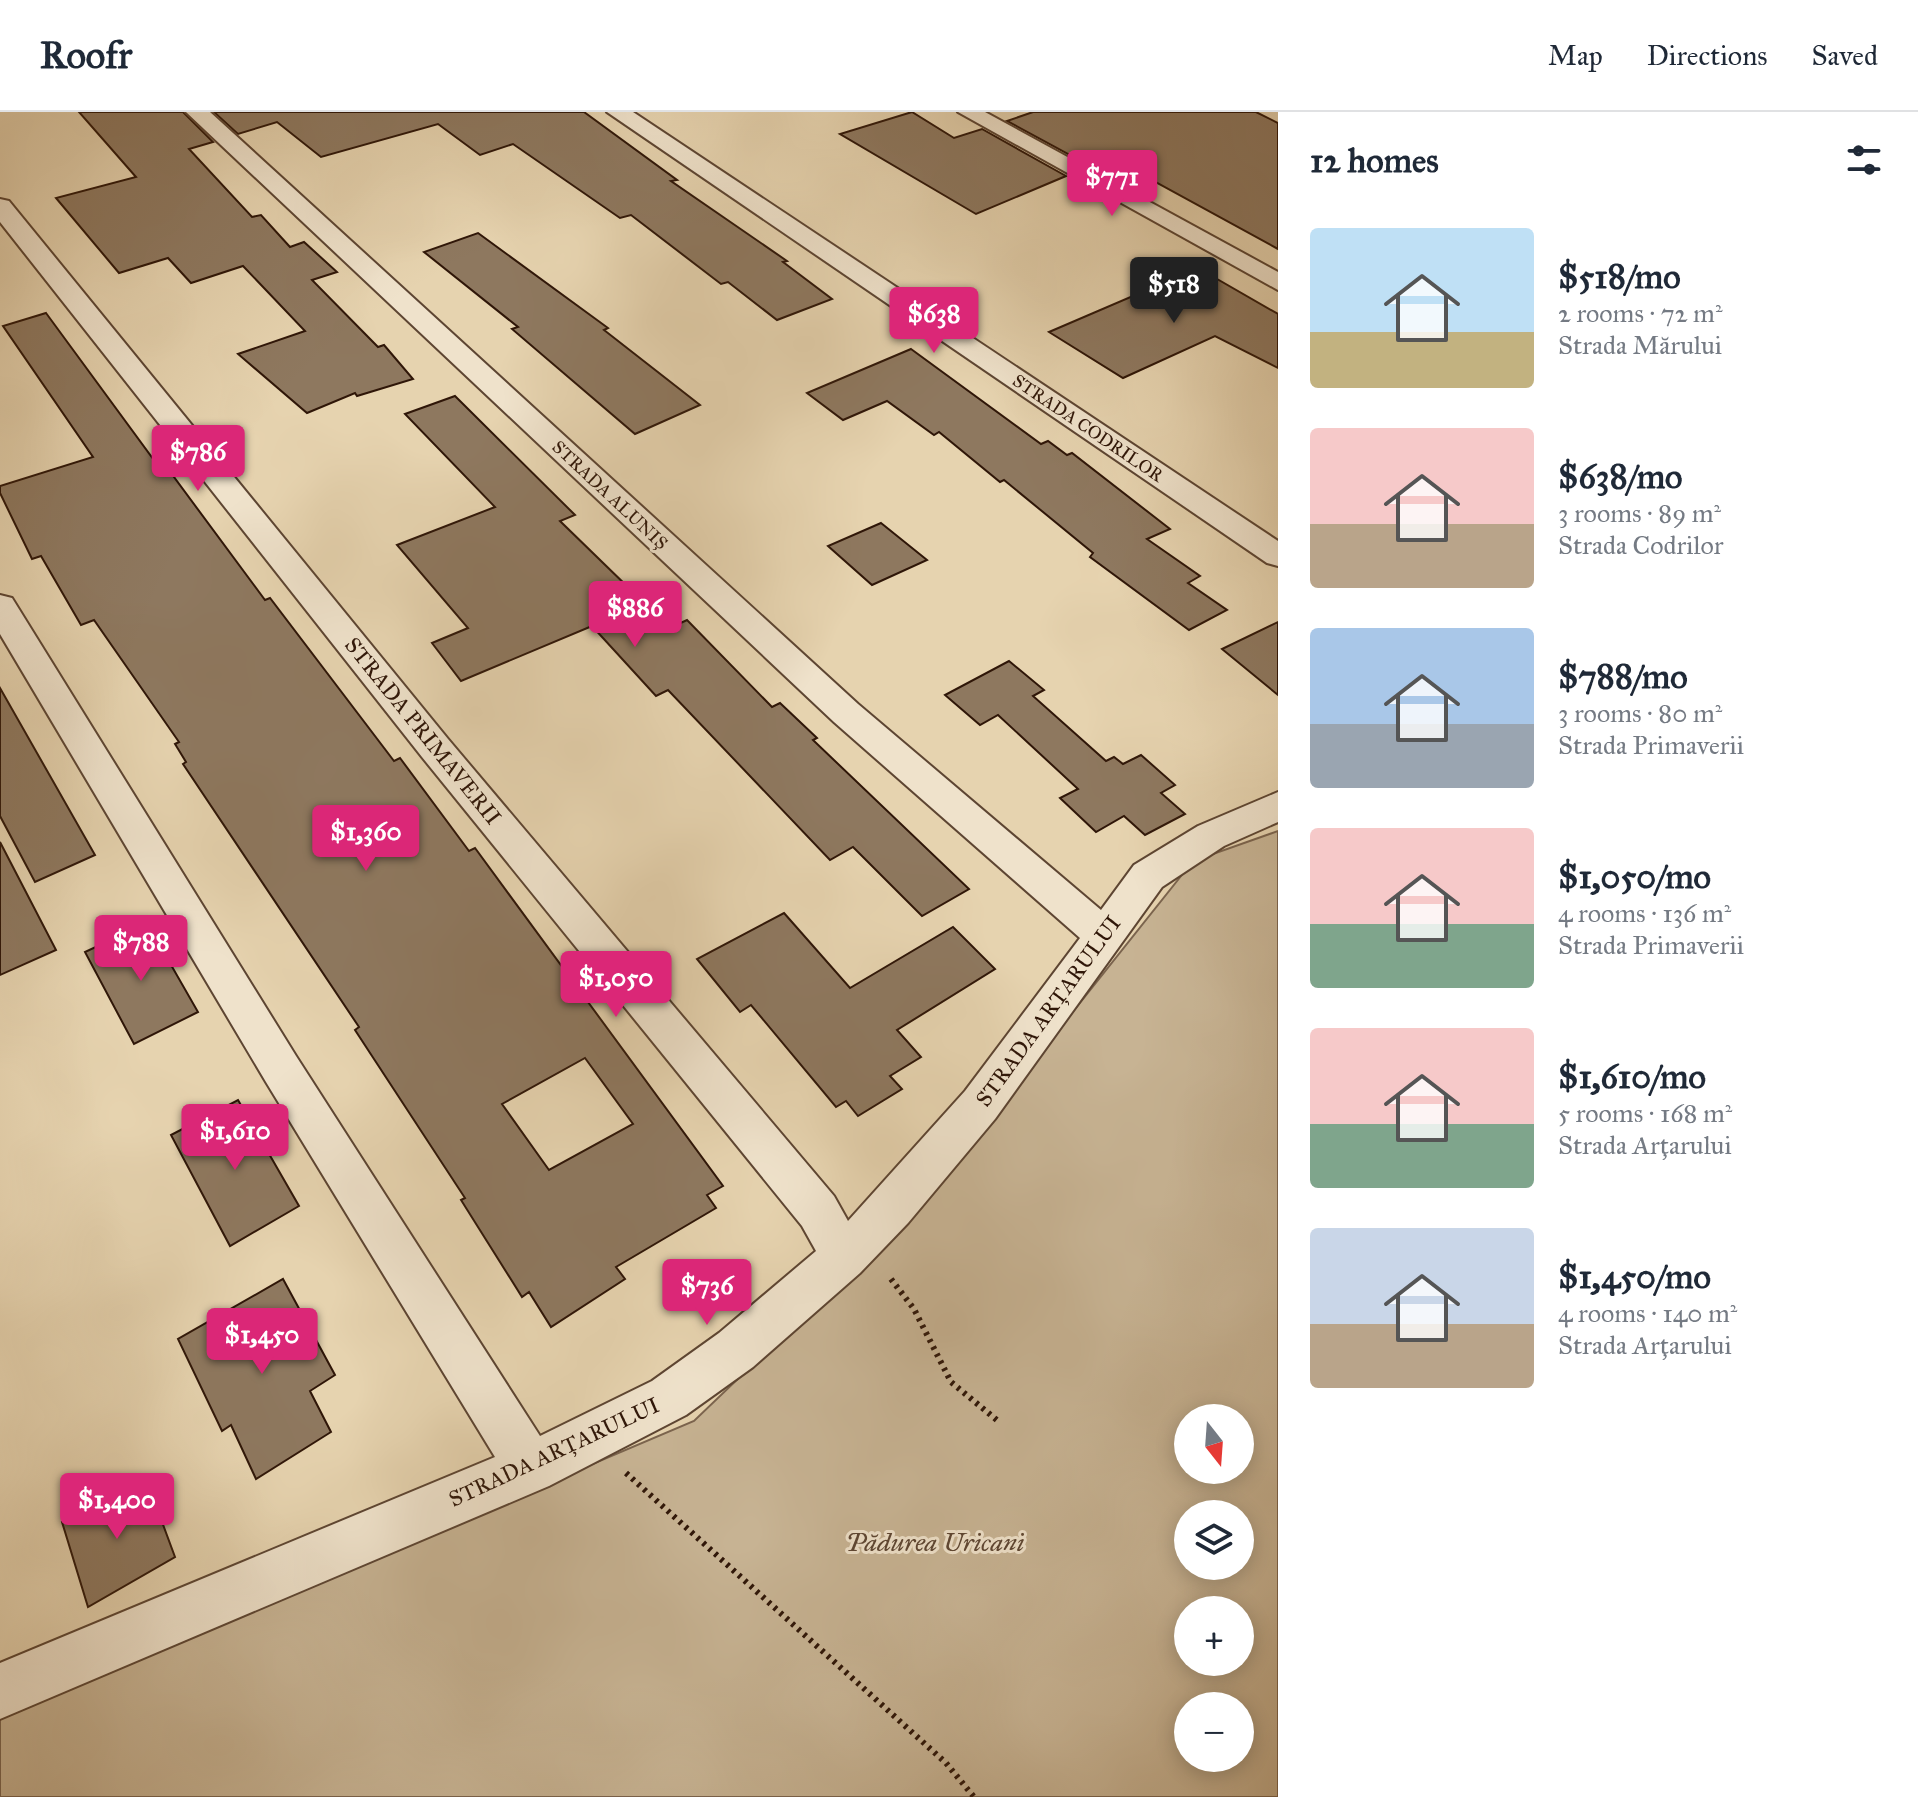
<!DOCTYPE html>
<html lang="en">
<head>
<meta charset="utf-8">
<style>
  :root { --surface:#fff; --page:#f2f2f3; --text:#1f2937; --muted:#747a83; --line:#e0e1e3; --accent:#db2777 }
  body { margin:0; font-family:"IM FELL Great Primer",serif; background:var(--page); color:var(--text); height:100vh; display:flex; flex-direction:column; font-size:30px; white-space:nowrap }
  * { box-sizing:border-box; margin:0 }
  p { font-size:26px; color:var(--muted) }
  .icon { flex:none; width:44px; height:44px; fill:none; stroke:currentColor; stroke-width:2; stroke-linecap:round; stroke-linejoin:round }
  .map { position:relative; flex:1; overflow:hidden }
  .details { display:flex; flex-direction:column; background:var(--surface); width:640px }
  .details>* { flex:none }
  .needle { width:52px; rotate:163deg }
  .fabs { position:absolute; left:1174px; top:1292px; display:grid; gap:16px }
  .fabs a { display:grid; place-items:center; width:80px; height:80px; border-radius:50%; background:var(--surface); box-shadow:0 4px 20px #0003; font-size:40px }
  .price { position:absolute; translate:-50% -68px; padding:0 18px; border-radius:8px; background:var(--accent); color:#fff; font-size:26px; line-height:52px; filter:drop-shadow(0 2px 4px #0008) }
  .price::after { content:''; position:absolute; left:50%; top:48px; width:24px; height:18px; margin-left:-12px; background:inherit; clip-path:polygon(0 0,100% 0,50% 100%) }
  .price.selected { background:#222; color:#fff }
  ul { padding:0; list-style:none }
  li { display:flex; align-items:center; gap:24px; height:200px; padding:0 32px }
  li span { display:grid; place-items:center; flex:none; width:224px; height:160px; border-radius:8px; color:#555 }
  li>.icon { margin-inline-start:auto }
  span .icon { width:96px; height:96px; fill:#fffc; stroke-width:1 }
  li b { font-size:34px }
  h2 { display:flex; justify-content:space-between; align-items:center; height:96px; padding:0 32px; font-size:34px }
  header { display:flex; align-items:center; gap:48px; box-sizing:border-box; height:112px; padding:0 40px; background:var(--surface); border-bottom:2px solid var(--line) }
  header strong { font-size:38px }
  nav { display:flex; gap:44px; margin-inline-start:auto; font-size:28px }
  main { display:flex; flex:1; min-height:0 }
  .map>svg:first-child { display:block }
  .green { fill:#c7b393; stroke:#7b644e; stroke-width:2; fill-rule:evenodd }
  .building { fill:#8e785f; stroke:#2f1608; stroke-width:2; fill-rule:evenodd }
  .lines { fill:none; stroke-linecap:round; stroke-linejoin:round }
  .street-casing { stroke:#5d4532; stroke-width:4 }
  .path { stroke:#2f1608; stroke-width:6; stroke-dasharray:3 5; stroke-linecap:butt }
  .street { fill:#efe2cb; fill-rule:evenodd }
  .labels { text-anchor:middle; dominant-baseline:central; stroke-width:6; stroke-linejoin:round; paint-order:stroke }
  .far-street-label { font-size:18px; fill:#2f1608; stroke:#efe2cb }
  .street-label { font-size:22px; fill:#2f1608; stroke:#efe2cb }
  .near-park-label { font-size:26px; font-style:italic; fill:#5d4532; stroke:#efe2cb }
</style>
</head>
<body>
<header>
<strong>Roofr</strong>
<nav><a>Map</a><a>Directions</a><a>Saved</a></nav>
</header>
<main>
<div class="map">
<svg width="1278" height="1685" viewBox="0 0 1278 1685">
  <rect width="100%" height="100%" fill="#e6d3af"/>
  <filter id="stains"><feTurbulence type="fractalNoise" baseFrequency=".0025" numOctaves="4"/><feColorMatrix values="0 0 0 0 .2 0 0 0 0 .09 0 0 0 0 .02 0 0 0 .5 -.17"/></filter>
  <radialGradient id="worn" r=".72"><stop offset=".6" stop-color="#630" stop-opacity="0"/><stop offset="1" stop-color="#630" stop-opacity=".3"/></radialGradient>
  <path class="green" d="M1278 719V1685H0V1603L694 1309 918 1094 1193 749ZM1188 1306H1240V1358H1188ZM1188 1402H1240V1454H1188ZM1188 1498H1240V1550H1188ZM1188 1594H1240V1646H1188Z"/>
  <g class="building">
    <path d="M79 0H183L213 30 189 37 252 105 261 103 290 135 304 130 337 160 312 168 378 235 384 233 413 267 357 284 355 281 307 301 238 242 305 219 243 154 191 171 168 146 119 161 56 86 136 65Z"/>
    <path d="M214 0H584L677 68 671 69 787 149 783 150 832 187 777 208 728 170 721 172 631 103 620 106 513 32 480 43 438 12 321 45 277 10 238 22Z"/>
    <path d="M912 0 954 26 982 17 1066 64 976 102 840 22Z"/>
    <path d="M1033 0H1256L1278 11V137L1110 45 1090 54 1007 9Z"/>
    <path d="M478 121 608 216 604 218 700 293 635 322 512 217 518 215 424 140Z"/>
    <path d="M1198 156 1278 202V256L1215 224 1123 266 1049 220Z"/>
    <path d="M46 201 162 359 168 357 265 488 270 486 394 649 400 646 469 739 475 736 723 1074 707 1083 716 1096 616 1155 625 1167 551 1215 529 1180 522 1185 461 1088 465 1086 355 918 359 915 183 652 186 650 175 632 179 630 94 508 81 513 41 444 32 447 0 381V374L93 345 3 214ZM585 946 633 1012 549 1058 502 992Z"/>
    <path d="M911 237 1041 332 1048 329 1067 343 1072 341 1170 417 1147 427 1200 464 1188 471 1227 498 1189 518 1090 445 1093 441 1004 368 1000 370 939 320 934 323 887 289 843 308 807 281Z"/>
    <path d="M455 284 575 403 560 409 670 516 687 508 772 595 780 591 817 626 813 628 969 777 922 804 853 735 830 748 668 578 656 584 592 514 461 569 432 531 468 516 397 433 495 395 405 302Z"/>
    <path d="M881 411 927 448 872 473 828 434Z"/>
    <path d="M1278 510V583L1222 537Z"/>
    <path d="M1009 549 1044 578 1033 584 1106 649 1114 645 1123 652 1141 643 1175 673 1161 681 1185 702 1145 723 1124 704 1096 720 1060 686 1078 677 998 603 980 613 945 583Z"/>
    <path d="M0 576 95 743 35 770 0 704Z"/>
    <path d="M0 730 56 838 0 863Z"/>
    <path d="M784 801 850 876 953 815 995 857 897 918 921 945 890 964 902 977 858 1004 846 989 836 995 751 893 740 900 697 847Z"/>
    <path d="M147 811 198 900 134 932 85 840Z"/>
    <path d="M238 988 299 1094 230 1134 171 1023Z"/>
    <path d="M283 1167 335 1263 310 1279 331 1320 256 1367 231 1313 222 1319 178 1227Z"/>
    <path d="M145 1364 175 1445 88 1495 62 1410Z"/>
  </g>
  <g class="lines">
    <defs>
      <g id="street">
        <path d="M186 0H210L858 592 1101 798 1134 753 1198 714 1278 680V710L1224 734 1162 775 995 1007 908 1111 860 1161 753 1255 686 1303 549 1374 0 1607V1551L495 1345 266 970 0 522V483L12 486 296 944 540 1324 652 1269 719 1221 816 1139 802 1114 422 645 0 110V87L9 89 448 627 834 1084 848 1109 965 979 1080 826 834 610Z"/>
        <path d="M607 0H633L1278 429V454L1267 451Z"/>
        <path d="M958 0H985L1278 160V178Z"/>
      </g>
    </defs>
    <use href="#street" class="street-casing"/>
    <g class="path">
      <path d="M891 1167 914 1197 951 1270 998 1309"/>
      <path d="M626 1361 946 1651 974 1685"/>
    </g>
    <use href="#street" class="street"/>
  </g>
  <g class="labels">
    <g class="far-street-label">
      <text transform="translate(1088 316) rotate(34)">STRADA CODRILOR</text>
      <text transform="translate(610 383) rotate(43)">STRADA ALUNIȘ</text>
    </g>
    <g class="street-label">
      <text transform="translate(423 619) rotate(51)">STRADA PRIMAVERII</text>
      <text transform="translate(1048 899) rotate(-54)">STRADA ARȚARULUI</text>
      <text transform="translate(554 1340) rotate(-25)">STRADA ARȚARULUI</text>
    </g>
    <g class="near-park-label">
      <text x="935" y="1430">Pădurea Uricani</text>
    </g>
  </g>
  <rect width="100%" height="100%" filter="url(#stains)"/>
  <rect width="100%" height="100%" fill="url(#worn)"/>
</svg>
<div class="fabs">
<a><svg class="needle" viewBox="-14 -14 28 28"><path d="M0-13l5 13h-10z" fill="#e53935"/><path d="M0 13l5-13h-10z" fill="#747a83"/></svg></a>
<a><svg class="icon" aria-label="layers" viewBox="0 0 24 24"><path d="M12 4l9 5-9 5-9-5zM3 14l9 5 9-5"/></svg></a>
<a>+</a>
<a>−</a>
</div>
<b class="price" style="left:1112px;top:106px">$771</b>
<b class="price selected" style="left:1174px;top:213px">$518</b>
<b class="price" style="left:934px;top:243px">$638</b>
<b class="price" style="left:198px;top:381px">$786</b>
<b class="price" style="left:635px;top:537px">$886</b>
<b class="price" style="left:366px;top:761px">$1,360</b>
<b class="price" style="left:141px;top:871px">$788</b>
<b class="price" style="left:616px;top:907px">$1,050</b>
<b class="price" style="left:235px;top:1060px">$1,610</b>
<b class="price" style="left:707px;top:1215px">$736</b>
<b class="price" style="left:262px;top:1264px">$1,450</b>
<b class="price" style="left:117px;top:1429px">$1,400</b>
</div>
<section class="details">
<h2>12 homes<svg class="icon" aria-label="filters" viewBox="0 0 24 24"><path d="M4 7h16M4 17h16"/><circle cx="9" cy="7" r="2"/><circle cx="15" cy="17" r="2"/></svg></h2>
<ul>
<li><span style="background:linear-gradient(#bfe0f5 65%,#c2b280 0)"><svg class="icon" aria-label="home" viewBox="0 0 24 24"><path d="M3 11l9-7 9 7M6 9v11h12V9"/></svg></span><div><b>$518/mo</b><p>2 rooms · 72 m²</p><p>Strada Mărului</p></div></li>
<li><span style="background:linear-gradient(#f6c9c9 60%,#b9a48a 0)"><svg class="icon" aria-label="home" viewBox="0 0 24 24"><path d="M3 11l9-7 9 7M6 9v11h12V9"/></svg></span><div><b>$638/mo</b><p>3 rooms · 89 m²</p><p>Strada Codrilor</p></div></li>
<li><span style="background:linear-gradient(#a9c7e8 60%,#9aa5b1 0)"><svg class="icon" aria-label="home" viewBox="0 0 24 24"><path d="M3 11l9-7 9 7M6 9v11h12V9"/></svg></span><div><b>$788/mo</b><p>3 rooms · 80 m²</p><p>Strada Primaverii</p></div></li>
<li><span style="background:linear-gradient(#f6c9c9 60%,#7fa58c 0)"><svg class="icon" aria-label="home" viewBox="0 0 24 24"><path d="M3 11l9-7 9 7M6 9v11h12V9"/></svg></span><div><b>$1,050/mo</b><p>4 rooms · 136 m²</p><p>Strada Primaverii</p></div></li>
<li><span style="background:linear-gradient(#f6c9c9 60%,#7fa58c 0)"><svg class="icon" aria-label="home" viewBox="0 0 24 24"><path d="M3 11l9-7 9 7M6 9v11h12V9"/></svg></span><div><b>$1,610/mo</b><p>5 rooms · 168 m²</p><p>Strada Arțarului</p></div></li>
<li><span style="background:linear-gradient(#c9d6e8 60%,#b9a48a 0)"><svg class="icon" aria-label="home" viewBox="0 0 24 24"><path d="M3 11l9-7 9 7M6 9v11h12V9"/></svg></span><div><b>$1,450/mo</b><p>4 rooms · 140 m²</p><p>Strada Arțarului</p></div></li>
</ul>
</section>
</main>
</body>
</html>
